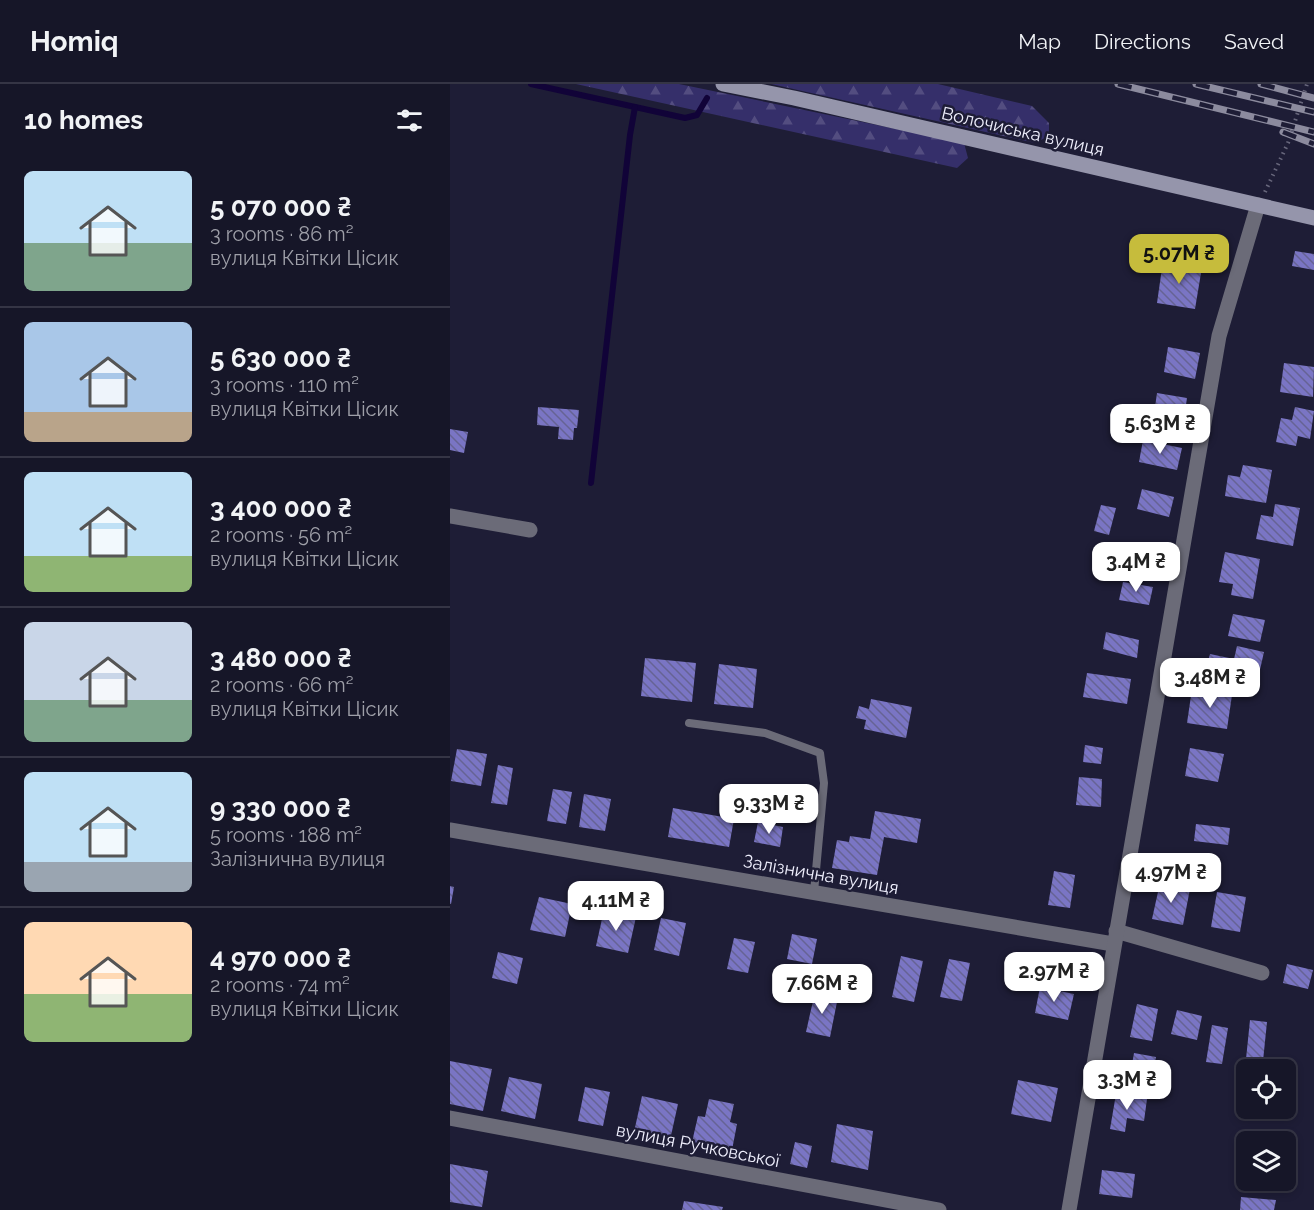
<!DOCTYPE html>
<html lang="en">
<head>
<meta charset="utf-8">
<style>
  :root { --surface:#161628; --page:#232334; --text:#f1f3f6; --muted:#9e9fa8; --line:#353545; --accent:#c6bc3c }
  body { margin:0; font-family:Raleway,sans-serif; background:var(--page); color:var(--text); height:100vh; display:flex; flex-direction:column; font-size:22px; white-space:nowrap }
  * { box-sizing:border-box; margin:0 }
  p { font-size:20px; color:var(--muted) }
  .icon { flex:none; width:33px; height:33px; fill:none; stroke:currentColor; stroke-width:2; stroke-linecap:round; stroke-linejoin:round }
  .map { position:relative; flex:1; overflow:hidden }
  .details { display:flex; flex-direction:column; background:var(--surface); width:450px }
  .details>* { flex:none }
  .fabs { position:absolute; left:786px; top:975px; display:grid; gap:12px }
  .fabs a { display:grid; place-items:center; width:60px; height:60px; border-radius:9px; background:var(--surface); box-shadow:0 3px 9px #0003,0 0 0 2px var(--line); font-size:30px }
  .price { position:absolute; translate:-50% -51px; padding:0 14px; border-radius:12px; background:#fff; color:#222; font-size:20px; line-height:39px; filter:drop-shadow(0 2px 3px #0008) }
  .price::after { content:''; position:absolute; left:50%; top:36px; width:18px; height:14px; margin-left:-9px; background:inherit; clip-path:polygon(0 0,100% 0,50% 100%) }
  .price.on { background:var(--accent); color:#111 }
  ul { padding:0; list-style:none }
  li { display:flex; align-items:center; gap:18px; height:150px; padding:0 24px }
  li+li { border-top:2px solid var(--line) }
  li span { display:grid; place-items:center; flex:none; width:168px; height:120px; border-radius:9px; color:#555 }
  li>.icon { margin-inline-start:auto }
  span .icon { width:72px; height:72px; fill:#fffc; stroke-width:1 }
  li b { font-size:26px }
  h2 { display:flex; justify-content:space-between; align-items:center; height:72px; padding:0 24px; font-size:26px }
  header { display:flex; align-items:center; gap:36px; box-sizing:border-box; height:84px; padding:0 30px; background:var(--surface); border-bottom:2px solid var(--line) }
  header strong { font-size:28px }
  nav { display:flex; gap:33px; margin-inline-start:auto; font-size:21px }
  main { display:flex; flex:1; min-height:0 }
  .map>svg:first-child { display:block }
  .forest { fill:url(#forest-firs) }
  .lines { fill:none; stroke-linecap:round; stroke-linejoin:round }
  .stream { stroke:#110338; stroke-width:6 }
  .building { fill:url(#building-back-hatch) }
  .path { stroke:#68677c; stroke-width:4; stroke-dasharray:1.5 4.5; stroke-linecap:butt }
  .lane { stroke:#6b6b78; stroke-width:8 }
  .street { stroke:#6b6b78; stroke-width:15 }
  .secondary { stroke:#9595ab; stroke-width:15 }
  .rail-casing { stroke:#8c8b9e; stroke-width:7 }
  .rail { stroke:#1e1d36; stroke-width:4.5; stroke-dasharray:14; stroke-linecap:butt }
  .labels { text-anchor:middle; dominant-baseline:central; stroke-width:5; stroke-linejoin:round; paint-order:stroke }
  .street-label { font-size:18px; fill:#eeeefc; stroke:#1e1d36 }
</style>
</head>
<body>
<header>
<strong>Homiq</strong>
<nav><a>Map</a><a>Directions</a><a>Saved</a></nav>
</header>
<main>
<section class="details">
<h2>10 homes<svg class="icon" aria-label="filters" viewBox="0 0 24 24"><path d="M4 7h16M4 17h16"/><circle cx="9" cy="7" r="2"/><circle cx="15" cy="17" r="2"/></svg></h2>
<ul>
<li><span style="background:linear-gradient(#bfe0f5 60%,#7fa58c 0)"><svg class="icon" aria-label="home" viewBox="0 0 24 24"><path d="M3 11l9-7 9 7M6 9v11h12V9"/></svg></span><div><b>5 070 000 ₴</b><p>3 rooms · 86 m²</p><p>вулиця Квітки Цісик</p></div></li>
<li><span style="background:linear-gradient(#a9c7e8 75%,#b9a48a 0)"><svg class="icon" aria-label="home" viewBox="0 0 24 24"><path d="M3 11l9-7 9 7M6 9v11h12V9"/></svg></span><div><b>5 630 000 ₴</b><p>3 rooms · 110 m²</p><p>вулиця Квітки Цісик</p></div></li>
<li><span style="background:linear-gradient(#bfe0f5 70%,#8fb573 0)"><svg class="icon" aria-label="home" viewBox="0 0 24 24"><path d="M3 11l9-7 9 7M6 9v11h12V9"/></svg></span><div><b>3 400 000 ₴</b><p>2 rooms · 56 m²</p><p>вулиця Квітки Цісик</p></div></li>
<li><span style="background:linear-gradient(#c9d6e8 65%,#7fa58c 0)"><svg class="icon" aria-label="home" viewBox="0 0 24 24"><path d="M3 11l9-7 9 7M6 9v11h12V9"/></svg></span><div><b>3 480 000 ₴</b><p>2 rooms · 66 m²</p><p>вулиця Квітки Цісик</p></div></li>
<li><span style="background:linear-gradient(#bfe0f5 75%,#9aa5b1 0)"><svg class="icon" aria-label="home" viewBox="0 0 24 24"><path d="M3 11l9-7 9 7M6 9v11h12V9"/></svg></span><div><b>9 330 000 ₴</b><p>5 rooms · 188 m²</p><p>Залізнична вулиця</p></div></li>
<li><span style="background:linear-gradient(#ffd9b3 60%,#8fb573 0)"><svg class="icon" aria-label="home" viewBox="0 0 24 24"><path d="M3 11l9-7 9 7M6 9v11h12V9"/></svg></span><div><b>4 970 000 ₴</b><p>2 rooms · 74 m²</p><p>вулиця Квітки Цісик</p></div></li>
</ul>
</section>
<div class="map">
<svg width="864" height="1126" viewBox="0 0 864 1126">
  <defs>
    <pattern id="forest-firs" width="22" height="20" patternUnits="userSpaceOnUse" patternTransform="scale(1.5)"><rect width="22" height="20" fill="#352f6a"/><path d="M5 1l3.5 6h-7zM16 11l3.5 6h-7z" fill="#534d80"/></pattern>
    <pattern id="building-back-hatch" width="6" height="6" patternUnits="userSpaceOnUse" patternTransform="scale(1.5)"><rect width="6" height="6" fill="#7a75c4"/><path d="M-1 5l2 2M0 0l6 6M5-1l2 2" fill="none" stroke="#666394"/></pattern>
  </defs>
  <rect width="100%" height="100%" fill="#1e1d36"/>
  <g class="forest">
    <path d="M126 0H229L514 59 518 74 507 84Z"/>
    <path d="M321 0H488L582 22 599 39V52L585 59Z"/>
  </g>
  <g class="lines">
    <g class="stream">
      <path d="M81 0 235 34 247 31 257 14"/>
      <path d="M141 399 180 51 185 23"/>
    </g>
  </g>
  <g class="building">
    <path d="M845 167 864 170V186L842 182Z"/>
    <path d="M713 177 752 183 745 225 707 219Z"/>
    <path d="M718 263 750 269 745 295 714 288Z"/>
    <path d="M834 279 864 283 863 313 830 308Z"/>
    <path d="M707 309 737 314 734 334 704 330Z"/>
    <path d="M88 323 129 326 127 344H124L123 356 108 355 109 343 87 341Z"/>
    <path d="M845 323 864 327 860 355 848 352 846 362 826 358 831 334 842 336Z"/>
    <path d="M0 345 18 348 14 369 0 366Z"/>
    <path d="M693 356 732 364 727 386 689 378Z"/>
    <path d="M793 381 822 386 816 419 775 412 778 391 790 393Z"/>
    <path d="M692 405 724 413 719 433 687 425Z"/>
    <path d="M825 420 850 424 843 462 806 455 811 431 823 433Z"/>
    <path d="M651 421 666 424 659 451 644 447Z"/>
    <path d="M775 468 810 475 803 515 781 511 783 500 769 498Z"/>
    <path d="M673 498 703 503 699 521 669 516Z"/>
    <path d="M783 530 815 536 810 558 778 552Z"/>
    <path d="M656 548 689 556 687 574 653 565Z"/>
    <path d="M787 562 814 568 807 599 784 594 782 601 767 598 769 591 755 588 760 570 784 575Z"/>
    <path d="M195 574 246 579 242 618 191 612Z"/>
    <path d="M269 580 307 585 303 624 264 620Z"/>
    <path d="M637 589 681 595 677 620 633 613Z"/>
    <path d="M742 605 782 611 777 645 737 639Z"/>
    <path d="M421 615 462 623 456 654 414 645 416 636 406 634 409 622 419 625Z"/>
    <path d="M635 661 653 664 651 680 633 678Z"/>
    <path d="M740 664 774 670 768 698 735 692Z"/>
    <path d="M7 665 37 670 31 702 1 697Z"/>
    <path d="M48 681 63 684 57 721 41 719Z"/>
    <path d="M629 693 652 695 651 723 626 721Z"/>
    <path d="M103 705 122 708 116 740 97 737Z"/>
    <path d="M134 710 161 715 155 747 129 743Z"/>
    <path d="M223 724 284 735 279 763 218 753Z"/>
    <path d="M425 727 471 735 467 759 434 753 427 791 382 784 387 756 399 758 400 752 420 755Z"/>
    <path d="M308 738 333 743 330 763 304 758Z"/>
    <path d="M746 740 780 744 778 761 744 757Z"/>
    <path d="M604 787 625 791 620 824 598 821Z"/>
    <path d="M710 799 740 805 733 841 702 835Z"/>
    <path d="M0 802 4 803 1 820H0Z"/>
    <path d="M767 808 796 813 790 848 761 843Z"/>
    <path d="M89 813 122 820 115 853 80 846Z"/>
    <path d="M154 826 186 833 178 869 146 862Z"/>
    <path d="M211 834 236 839 229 872 204 866Z"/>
    <path d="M342 850 367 855 362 880 337 875Z"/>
    <path d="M284 854 305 858 298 889 277 885Z"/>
    <path d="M48 868 73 874 67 900 42 894Z"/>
    <path d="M451 872 473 877 464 918 442 913Z"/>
    <path d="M499 875 520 879 512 917 490 913Z"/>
    <path d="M837 880 863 886 858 905 833 899Z"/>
    <path d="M590 903 624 910 618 936 585 929Z"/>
    <path d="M365 908 388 913 380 953 356 948Z"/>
    <path d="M687 920 708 925 702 957 680 953Z"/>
    <path d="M727 926 752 932 747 956 721 950Z"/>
    <path d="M800 936 817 938 813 977 796 975Z"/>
    <path d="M762 941 778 944 772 980 756 978Z"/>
    <path d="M684 969 706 973 702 996 680 992Z"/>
    <path d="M0 977 42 985 33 1027 0 1020Z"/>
    <path d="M59 993 92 1000 85 1035 51 1027Z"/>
    <path d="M568 996 608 1004 601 1038 561 1030Z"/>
    <path d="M135 1003 160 1008 153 1042 128 1037Z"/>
    <path d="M666 1010 697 1015 694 1037 677 1034 675 1048 660 1045Z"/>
    <path d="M192 1012 228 1020 220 1056 184 1048Z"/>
    <path d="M259 1015 284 1020 280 1038 287 1040 282 1066 242 1058 248 1032 255 1033Z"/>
    <path d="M387 1040 423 1047 418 1086 381 1078Z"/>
    <path d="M345 1058 362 1062 357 1084 340 1080Z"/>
    <path d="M0 1080 38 1087 32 1123 0 1118Z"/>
    <path d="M652 1086 685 1090 682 1114 649 1110Z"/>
    <path d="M791 1113 826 1116 824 1126H790Z"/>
    <path d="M234 1117 273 1123 272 1126H232Z"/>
  </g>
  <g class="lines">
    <path class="path" d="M815 108 838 59 857 0"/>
    <path class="lane" d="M239 639 315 649 370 669 374 699 364 808"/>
    <g class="street">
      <path d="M0 432 80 446"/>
      <path d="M0 746 663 860"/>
      <path d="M666 847 812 889"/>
      <path d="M0 1034 489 1126"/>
      <path d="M619 1126 769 252 808 121"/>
    </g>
    <path class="secondary" d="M273 0 344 14 864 134"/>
    <defs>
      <g id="rail">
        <path d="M668 0 864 48"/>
        <path d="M746 0 864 28"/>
        <path d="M811 0 864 14"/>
        <path d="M833 48 864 60"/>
      </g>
    </defs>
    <use href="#rail" class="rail-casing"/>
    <use href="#rail" class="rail"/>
  </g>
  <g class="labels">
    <g class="street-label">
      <text transform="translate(573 47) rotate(13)">Волочиська вулиця</text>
      <text transform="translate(371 790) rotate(10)">Залізнична вулиця</text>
      <text transform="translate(248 1061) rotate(11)">вулиця Ручковської</text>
    </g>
  </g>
</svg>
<div class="fabs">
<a><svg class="icon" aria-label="locate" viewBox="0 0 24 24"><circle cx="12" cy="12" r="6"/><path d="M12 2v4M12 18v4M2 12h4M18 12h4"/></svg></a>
<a><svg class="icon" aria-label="layers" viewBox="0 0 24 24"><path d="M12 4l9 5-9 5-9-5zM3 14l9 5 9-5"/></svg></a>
</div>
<b class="price on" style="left:729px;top:201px">5.07M ₴</b>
<b class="price" style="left:710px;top:371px">5.63M ₴</b>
<b class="price" style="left:686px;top:509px">3.4M ₴</b>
<b class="price" style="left:760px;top:625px">3.48M ₴</b>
<b class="price" style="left:319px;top:751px">9.33M ₴</b>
<b class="price" style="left:721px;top:820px">4.97M ₴</b>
<b class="price" style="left:166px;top:848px">4.11M ₴</b>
<b class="price" style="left:604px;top:919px">2.97M ₴</b>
<b class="price" style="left:372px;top:931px">7.66M ₴</b>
<b class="price" style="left:677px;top:1027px">3.3M ₴</b>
</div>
</main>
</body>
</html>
